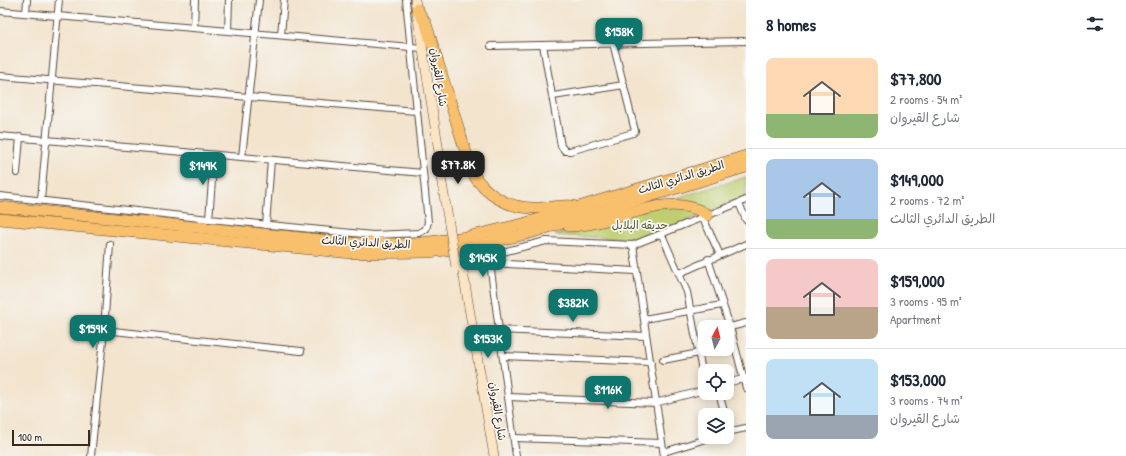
<!DOCTYPE html>
<html lang="en">
<head>
<meta charset="utf-8">
<style>
  :root { --surface:#fff; --page:#f6f6f7; --text:#1f2937; --muted:#747a83; --line:#e0e1e3; --accent:#0f766e }
  body { margin:0; font-family:"Patrick Hand","Playpen Sans Arabic",sans-serif; background:var(--page); color:var(--text); height:100vh; display:flex; flex-direction:column; font-size:15px; white-space:nowrap }
  * { box-sizing:border-box; margin:0 }
  p { font-size:13px; color:var(--muted) }
  .icon { flex:none; width:22px; height:22px; fill:none; stroke:currentColor; stroke-width:2; stroke-linecap:round; stroke-linejoin:round }
  .map { position:relative; flex:1; overflow:hidden }
  .drawer { display:flex; flex-direction:column; background:var(--surface); width:380px }
  .drawer>* { flex:none }
  .needle { width:26px; rotate:7deg }
  .controls { position:absolute; left:698px; top:320px; display:grid; gap:8px }
  .controls a { display:grid; place-items:center; width:36px; height:36px; border-radius:8px; background:var(--surface); box-shadow:0 2px 10px #0003; font-size:20px }
  .scale { position:absolute; left:12px; bottom:10px; width:78px; box-sizing:border-box; padding-left:4px; border:2px solid #3b2a1e; border-top:0; font-size:11px; line-height:14px; white-space:nowrap; color:#3b2a1e; -webkit-text-stroke:3px #f6f6f2; paint-order:stroke }
  .price { position:absolute; translate:-50% -34px; padding:0 9px; border-radius:8px; background:var(--accent); color:#fff; font-size:13px; line-height:26px; filter:drop-shadow(0 1px 2px #0008) }
  .price::after { content:''; position:absolute; left:50%; top:24px; width:12px; height:9px; margin-left:-6px; background:inherit; clip-path:polygon(0 0,100% 0,50% 100%) }
  .price.selected { background:#222; color:#fff }
  ul { padding:0; list-style:none }
  li { display:flex; align-items:center; gap:12px; height:100px; padding:0 20px }
  li+li { border-top:1px solid var(--line) }
  li span { display:grid; place-items:center; flex:none; width:112px; height:80px; border-radius:8px; color:#555 }
  li>.icon { margin-inline-start:auto }
  span .icon { width:48px; height:48px; fill:#fffc; stroke-width:1 }
  li b { font-size:17px }
  h2 { display:flex; justify-content:space-between; align-items:center; height:48px; padding:0 20px; font-size:17px }
  main { display:flex; flex:1; min-height:0 }
  .map>svg:first-child { display:block }
  .green { fill:#bece70; stroke:#7c7c47 }
  .lines { fill:none; stroke-linecap:round; stroke-linejoin:round }
  .street-casing { stroke:#574638; stroke-width:8 }
  .secondary-casing { stroke:#574638; stroke-width:10 }
  .highway-casing { stroke:#574638; stroke-width:12 }
  .street { stroke:#fff; stroke-width:6 }
  .secondary { stroke:#fce5c4; stroke-width:9 }
  .highway { stroke:#f8bf6c; stroke-width:11 }
  .secondary-bridge-casing { stroke:#574638; stroke-width:10; stroke-linecap:butt }
  .secondary-bridge { stroke:#fce5c4; stroke-width:9 }
  .labels { text-anchor:middle; dominant-baseline:central; stroke-width:3.5; stroke-linejoin:round; paint-order:stroke }
  .street-label { font-size:11px; fill:#3b2a1e; stroke:#f6f6f2 }
  .park-label { font-size:11px; fill:#5c5332; stroke:#f6f6f2 }
</style>
</head>
<body>
<main>
<div class="map">
<svg width="746" height="456" viewBox="0 0 746 456">
  <rect width="100%" height="100%" fill="#f6f6f2"/>
  <filter id="ink" filterUnits="userSpaceOnUse"><feTurbulence type="fractalNoise" baseFrequency=".025" numOctaves="2"/><feDisplacementMap in="SourceGraphic" scale="8" xChannelSelector="R" yChannelSelector="G"/><feConvolveMatrix kernelMatrix="1 2 1 2 8 2 1 2 1" color-interpolation-filters="sRGB"/></filter>
  <filter id="wash" filterUnits="userSpaceOnUse"><feTurbulence type="fractalNoise" baseFrequency=".012" numOctaves="4" result="noise"/><feDisplacementMap in="SourceGraphic" scale="16" xChannelSelector="R" yChannelSelector="G"/><feGaussianBlur stdDeviation="0.9" result="paint"/><feColorMatrix in="noise" values="0 0 0 0 0 0 0 0 0 0 0 0 0 0 0 0 0 1.4 0 .05"/><feComposite in="paint" operator="in"/></filter>
  <g filter="url(#wash)">
    <rect width="100%" height="100%" fill="#f3e4ce"/>
    <path class="green" d="M746 177V196L642 240 555 235Z"/>
  </g>
  <g filter="url(#ink)">
    <g class="lines">
      <defs>
        <g id="street">
          <path d="M0 11 422 48"/>
          <path d="M26 13 27 0"/>
          <path d="M194 28 195 0"/>
          <path d="M228 31 229 0"/>
          <path d="M281 35 284 0"/>
          <path d="M543 45 561 146 565 151H570L633 133 635 131 613 43"/>
          <path d="M491 46 746 41"/>
          <path d="M0 76 416 111"/>
          <path d="M553 96 624 85"/>
          <path d="M0 136 423 173"/>
          <path d="M242 157 259 0"/>
          <path d="M17 173 20 137"/>
          <path d="M0 196 209 219 373 235 419 233 426 229 428 222 406 0"/>
          <path d="M41 199 59 0"/>
          <path d="M739 203 746 220"/>
          <path d="M703 218 720 255"/>
          <path d="M209 219 214 155"/>
          <path d="M266 225 271 160"/>
          <path d="M662 235 687 292 705 387"/>
          <path d="M633 245 664 456"/>
          <path d="M708 259 730 327 746 388"/>
          <path d="M490 263 636 271"/>
          <path d="M680 273 746 244"/>
          <path d="M644 319 722 305"/>
          <path d="M730 327 746 323"/>
          <path d="M104 330 301 351"/>
          <path d="M499 330 646 336"/>
          <path d="M503 356 651 362"/>
          <path d="M663 360 699 353"/>
          <path d="M727 383 746 378"/>
          <path d="M719 393 725 415"/>
          <path d="M508 397 655 403 705 390"/>
          <path d="M727 421 730 431"/>
          <path d="M727 432 746 428"/>
          <path d="M514 438 662 443"/>
          <path d="M664 452 712 437"/>
          <path d="M91 456 104 330 110 244"/>
          <path d="M516 456 490 263 491 258 495 254 546 241 633 245 746 200"/>
        </g>
        <g id="secondary">
          <path d="M415 0 440 158 439 166 449 224"/>
          <path d="M462 266 494 456"/>
        </g>
        <g id="highway">
          <path d="M417 9 426 24 472 172C485 195 509 209 536 208 549 208 560 205 573 206"/>
          <path d="M0 207 352 243 414 244 467 237 523 224 746 156"/>
          <path d="M0 219 352 253 429 252 470 247 526 234 746 167"/>
          <path d="M569 226C616 226 666 188 708 215"/>
        </g>
      </defs>
      <use href="#street" class="street-casing"/>
      <use href="#secondary" class="secondary-casing"/>
      <use href="#highway" class="highway-casing"/>
      <use href="#street" class="street"/>
      <use href="#secondary" class="secondary"/>
      <use href="#highway" class="highway"/>
      <defs>
        <path id="secondary-bridge" d="M449 224 456 267"/>
      </defs>
      <use href="#secondary-bridge" class="secondary-bridge-casing"/>
      <use href="#secondary-bridge" class="secondary-bridge"/>
    </g>
  </g>
  <g class="labels">
    <g class="street-label">
      <text transform="translate(439 77) rotate(81)">شارع القيروان</text>
      <text transform="translate(681 177) rotate(-17)">الطريق الدائري الثالث</text>
      <text transform="translate(366 242) rotate(3)">الطريق الدائري الثالث</text>
      <text transform="translate(498 411) rotate(81)">شارع القيروان</text>
    </g>
    <g class="park-label">
      <text x="640" y="225">حديقه البلابل</text>
    </g>
  </g>
</svg>
<div class="controls">
<a><svg class="needle" viewBox="-14 -14 28 28"><path d="M0-13l5 13h-10z" fill="#e53935"/><path d="M0 13l5-13h-10z" fill="#747a83"/></svg></a>
<a><svg class="icon" aria-label="locate" viewBox="0 0 24 24"><circle cx="12" cy="12" r="6"/><path d="M12 2v4M12 18v4M2 12h4M18 12h4"/></svg></a>
<a><svg class="icon" aria-label="layers" viewBox="0 0 24 24"><path d="M12 4l9 5-9 5-9-5zM3 14l9 5 9-5"/></svg></a>
</div>
<div class="scale">100 m</div>
<b class="price" style="left:619px;top:52px">$158K</b>
<b class="price selected" style="left:458px;top:185px">$77.8K</b>
<b class="price" style="left:203px;top:186px">$149K</b>
<b class="price" style="left:483px;top:278px">$145K</b>
<b class="price" style="left:573px;top:323px">$382K</b>
<b class="price" style="left:93px;top:349px">$159K</b>
<b class="price" style="left:488px;top:359px">$153K</b>
<b class="price" style="left:608px;top:410px">$116K</b>
</div>
<section class="drawer">
<h2>8 homes<svg class="icon" aria-label="filters" viewBox="0 0 24 24"><path d="M4 7h16M4 17h16"/><circle cx="9" cy="7" r="2"/><circle cx="15" cy="17" r="2"/></svg></h2>
<ul>
<li><span style="background:linear-gradient(#ffd9b3 70%,#8fb573 0)"><svg class="icon" aria-label="home" viewBox="0 0 24 24"><path d="M3 11l9-7 9 7M6 9v11h12V9"/></svg></span><div><b>$77,800</b><p>2 rooms · 54 m²</p><p>شارع القيروان</p></div></li>
<li><span style="background:linear-gradient(#a9c7e8 75%,#8fb573 0)"><svg class="icon" aria-label="home" viewBox="0 0 24 24"><path d="M3 11l9-7 9 7M6 9v11h12V9"/></svg></span><div><b>$149,000</b><p>2 rooms · 72 m²</p><p>الطريق الدائري الثالث</p></div></li>
<li><span style="background:linear-gradient(#f6c9c9 60%,#b9a48a 0)"><svg class="icon" aria-label="home" viewBox="0 0 24 24"><path d="M3 11l9-7 9 7M6 9v11h12V9"/></svg></span><div><b>$159,000</b><p>3 rooms · 95 m²</p><p>Apartment</p></div></li>
<li><span style="background:linear-gradient(#bfe0f5 70%,#9aa5b1 0)"><svg class="icon" aria-label="home" viewBox="0 0 24 24"><path d="M3 11l9-7 9 7M6 9v11h12V9"/></svg></span><div><b>$153,000</b><p>3 rooms · 74 m²</p><p>شارع القيروان</p></div></li>
</ul>
</section>
</main>
</body>
</html>
